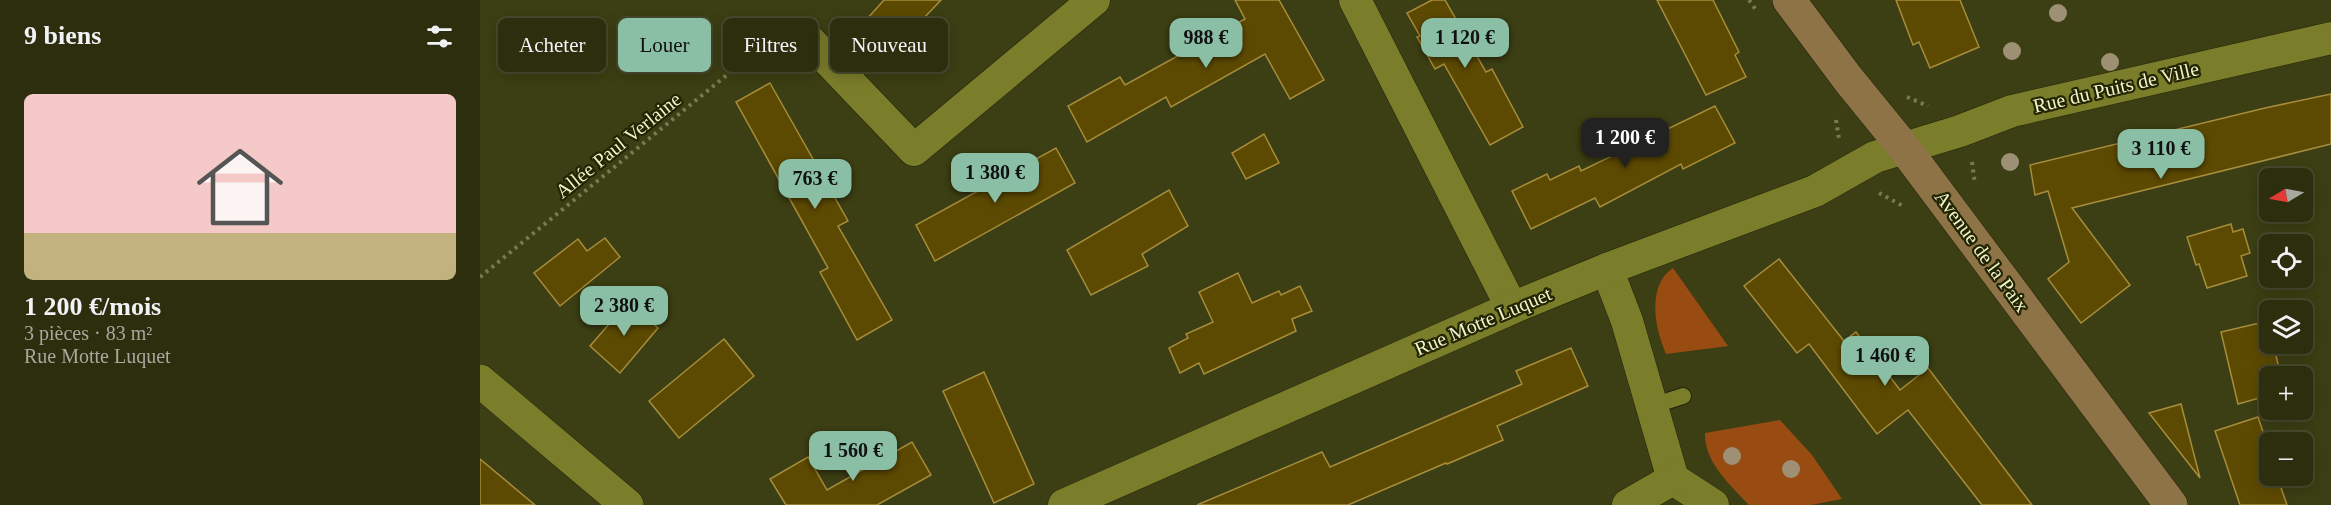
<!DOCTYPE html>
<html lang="fr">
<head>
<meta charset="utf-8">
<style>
  :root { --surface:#2d2e0e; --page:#393a1c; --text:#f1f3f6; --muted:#a7a89e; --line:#484a2e; --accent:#8abfa5 }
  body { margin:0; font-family:"Times New Roman",serif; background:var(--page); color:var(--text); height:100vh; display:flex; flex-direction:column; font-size:22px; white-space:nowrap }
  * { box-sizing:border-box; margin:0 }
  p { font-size:20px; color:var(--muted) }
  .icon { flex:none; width:33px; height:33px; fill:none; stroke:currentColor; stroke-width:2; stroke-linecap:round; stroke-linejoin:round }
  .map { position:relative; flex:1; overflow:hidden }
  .details { display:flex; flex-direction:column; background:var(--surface); width:480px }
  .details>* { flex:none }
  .hud { position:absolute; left:18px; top:18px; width:570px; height:54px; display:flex; gap:12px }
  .needle { width:39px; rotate:260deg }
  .controls { position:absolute; left:1779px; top:168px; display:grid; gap:12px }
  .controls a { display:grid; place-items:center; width:54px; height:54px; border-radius:9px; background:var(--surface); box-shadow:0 3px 15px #0003,0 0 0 2px var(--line); font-size:30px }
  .price { position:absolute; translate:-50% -51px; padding:0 14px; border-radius:12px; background:var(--accent); color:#111; font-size:20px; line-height:39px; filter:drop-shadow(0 2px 3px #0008) }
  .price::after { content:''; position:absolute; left:50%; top:36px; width:18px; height:14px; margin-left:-9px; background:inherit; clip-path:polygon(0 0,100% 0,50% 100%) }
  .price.selected { background:#222; color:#fff }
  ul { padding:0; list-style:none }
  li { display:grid; align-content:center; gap:12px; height:318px; padding:0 24px }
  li+li { border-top:2px solid var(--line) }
  li span { display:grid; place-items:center; height:186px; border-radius:9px; color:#555 }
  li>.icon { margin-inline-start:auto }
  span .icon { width:108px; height:108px; fill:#fffc; stroke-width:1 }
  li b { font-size:26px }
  h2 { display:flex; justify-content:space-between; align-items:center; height:72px; padding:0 24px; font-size:26px }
  .pill { padding:0 21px; border-radius:9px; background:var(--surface); box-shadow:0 3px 15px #0003,0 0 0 2px var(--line); font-size:21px; line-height:54px }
  .pill.selected { background:var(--accent); color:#111 }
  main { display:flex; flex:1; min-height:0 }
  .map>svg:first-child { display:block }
  .green { fill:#994c12 }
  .building { fill:#5d4a02; stroke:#a78d3b; stroke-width:1.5 }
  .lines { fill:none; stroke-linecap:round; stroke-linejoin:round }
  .service-casing { stroke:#23240a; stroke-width:18 }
  .minor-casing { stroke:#23240a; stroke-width:33 }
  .tertiary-casing { stroke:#23240a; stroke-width:34 }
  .secondary-casing { stroke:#23240a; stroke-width:34 }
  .path { stroke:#787b51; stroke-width:4; stroke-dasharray:3 4.5; stroke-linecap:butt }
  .service { stroke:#7a7d2a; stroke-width:16 }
  .minor { stroke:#7a7d2a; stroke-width:32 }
  .tertiary { stroke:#7a7d2a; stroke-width:33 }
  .secondary { stroke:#8e7347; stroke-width:33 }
  .tree { fill:#9e9075 }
  .labels { text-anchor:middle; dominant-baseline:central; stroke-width:4.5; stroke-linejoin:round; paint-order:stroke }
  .street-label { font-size:20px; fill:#eff3cb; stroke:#232502 }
</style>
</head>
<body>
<main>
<section class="details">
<h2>9 biens<svg class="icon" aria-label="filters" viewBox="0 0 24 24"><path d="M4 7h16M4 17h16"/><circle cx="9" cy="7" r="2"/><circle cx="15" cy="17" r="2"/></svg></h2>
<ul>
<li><span style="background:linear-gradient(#f6c9c9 75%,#c2b280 0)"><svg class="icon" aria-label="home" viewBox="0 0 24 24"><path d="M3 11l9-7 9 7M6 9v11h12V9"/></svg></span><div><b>1 200 €/mois</b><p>3 pièces · 83 m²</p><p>Rue Motte Luquet</p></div></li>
</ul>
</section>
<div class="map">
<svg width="1851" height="505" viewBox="0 0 1851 505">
  <rect width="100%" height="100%" fill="#3c3e13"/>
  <g class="green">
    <path d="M1193 268 1248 346 1186 354C1175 329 1166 286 1193 268Z"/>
    <path d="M1300 420 1332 455 1362 499 1331 505H1269C1250 485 1224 462 1225 433Z"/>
  </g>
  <g class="building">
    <path d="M404 0H461L407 57 377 30Z"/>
    <path d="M755 0H799L844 80 810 99 785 54 691 107 686 97 607 142 588 106 640 77 645 85 765 19Z"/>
    <path d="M952 0H965L1006 72 1012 69 1043 127 1010 145 964 64 955 69 937 37 940 36 927 13Z"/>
    <path d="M1177 0H1233L1259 52 1255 55 1266 77 1226 95Z"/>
    <path d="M1416 0H1480L1499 47 1450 68 1439 42 1433 45Z"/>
    <path d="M290 83 368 221 358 226 412 320 377 340 340 272 348 268 256 102Z"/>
    <path d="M1851 94V144L1592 208 1650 285 1601 323 1568 279 1589 262 1568 191 1555 195 1550 165 1785 108Z"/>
    <path d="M1235 106 1255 143 1203 169 1201 164 1120 207 1115 198 1051 229 1032 191 1067 174 1070 180 1099 166 1101 171Z"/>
    <path d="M784 134 799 163 766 179 752 153Z"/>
    <path d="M576 148 595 183 455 261 436 225Z"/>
    <path d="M689 190 708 226 662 254 668 266 611 295 587 250Z"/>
    <path d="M1751 224 1753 232 1763 229 1770 253 1761 256 1767 276 1727 288 1719 264 1716 265 1707 237Z"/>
    <path d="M125 238 140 257 80 306 54 273 98 239 107 251Z"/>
    <path d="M1299 259 1364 341 1376 332 1420 390 1448 368 1552 505H1502L1428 410 1397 434 1329 344 1317 353 1264 286Z"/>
    <path d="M758 273 772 303 799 291 801 295 820 286 832 311 812 319 816 331 771 352 724 374 719 363 700 373 689 348 708 338 706 334 733 322 719 292Z"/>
    <path d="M149 301 178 328 140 373 110 346Z"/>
    <path d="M1788 321 1790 344H1793L1801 376H1790V395L1758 404 1741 332Z"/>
    <path d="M244 339 274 376 199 438 169 401Z"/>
    <path d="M1091 348 1108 386 1017 426 1023 440 967 464 966 463 868 505H717L842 452 850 467 1042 384 1036 371Z"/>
    <path d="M504 372 554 484 514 503 463 391Z"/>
    <path d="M1701 404 1720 478 1669 413Z"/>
    <path d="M1778 417 1790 452V476H1797L1807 505H1760L1735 431Z"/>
    <path d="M432 442 451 475 397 505H306L290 479 328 457 347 490Z"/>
    <path d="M0 459 55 505H0Z"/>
  </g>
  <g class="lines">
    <defs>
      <path id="service" d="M1172 406 1203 396"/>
      <g id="minor">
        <path d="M875 0 1032 308"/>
        <path d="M324 35 434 150 614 0"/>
        <path d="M1127 269 1147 321 1193 479"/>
        <path d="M1193 479 1233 505"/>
        <path d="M584 505 1032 308 1127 269 1335 191 1395 157 1480 131 1532 111 1851 38"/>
        <path d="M1148 505 1193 479"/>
      </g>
      <path id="tertiary" d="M0 381 147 505"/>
      <path id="secondary" d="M1309 0 1368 79 1425 149 1691 505"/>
    </defs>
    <use href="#service" class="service-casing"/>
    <use href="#minor" class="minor-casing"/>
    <use href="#tertiary" class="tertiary-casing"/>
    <use href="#secondary" class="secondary-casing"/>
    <g class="path">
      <path d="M1269 0 1276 10"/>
      <path d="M1427 97 1448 106"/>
      <path d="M1356 120 1359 139"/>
      <path d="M1492 162 1495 184"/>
      <path d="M1399 193 1423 206"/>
      <path d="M0 277 292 38"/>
    </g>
    <use href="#service" class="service"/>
    <use href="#minor" class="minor"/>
    <use href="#tertiary" class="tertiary"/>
    <use href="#secondary" class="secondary"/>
  </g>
  <g class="tree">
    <circle cx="1578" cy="13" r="9"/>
    <circle cx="1532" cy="51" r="9"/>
    <circle cx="1630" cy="62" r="9"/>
    <circle cx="1530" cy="162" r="9"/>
    <circle cx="1252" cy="456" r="9"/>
    <circle cx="1311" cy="469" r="9"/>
  </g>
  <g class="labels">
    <g class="street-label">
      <text transform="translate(1636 87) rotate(-13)">Rue du Puits de Ville</text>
      <text transform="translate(138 145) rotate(-39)">Allée Paul Verlaine</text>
      <text transform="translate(1502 251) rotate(54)">Avenue de la Paix</text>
      <text transform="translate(1003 321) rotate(-23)">Rue Motte Luquet</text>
    </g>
  </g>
</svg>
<div class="controls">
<a><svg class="needle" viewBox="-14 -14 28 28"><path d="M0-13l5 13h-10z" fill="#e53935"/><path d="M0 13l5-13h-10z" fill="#a7a89e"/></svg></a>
<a><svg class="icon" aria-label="locate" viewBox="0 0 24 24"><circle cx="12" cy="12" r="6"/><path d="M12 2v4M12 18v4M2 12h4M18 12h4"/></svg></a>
<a><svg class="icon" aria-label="layers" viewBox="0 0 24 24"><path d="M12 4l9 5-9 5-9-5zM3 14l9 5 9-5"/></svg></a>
<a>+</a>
<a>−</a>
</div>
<b class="price" style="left:726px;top:69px">988 €</b>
<b class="price" style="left:985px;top:69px">1 120 €</b>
<b class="price selected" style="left:1145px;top:169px">1 200 €</b>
<b class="price" style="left:1681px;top:180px">3 110 €</b>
<b class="price" style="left:515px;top:204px">1 380 €</b>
<b class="price" style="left:335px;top:210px">763 €</b>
<b class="price" style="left:144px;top:337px">2 380 €</b>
<b class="price" style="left:1405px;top:387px">1 460 €</b>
<b class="price" style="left:373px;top:482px">1 560 €</b>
<div class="hud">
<a class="pill">Acheter</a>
<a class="pill selected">Louer</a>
<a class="pill">Filtres</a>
<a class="pill">Nouveau</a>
</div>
</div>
</main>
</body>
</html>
